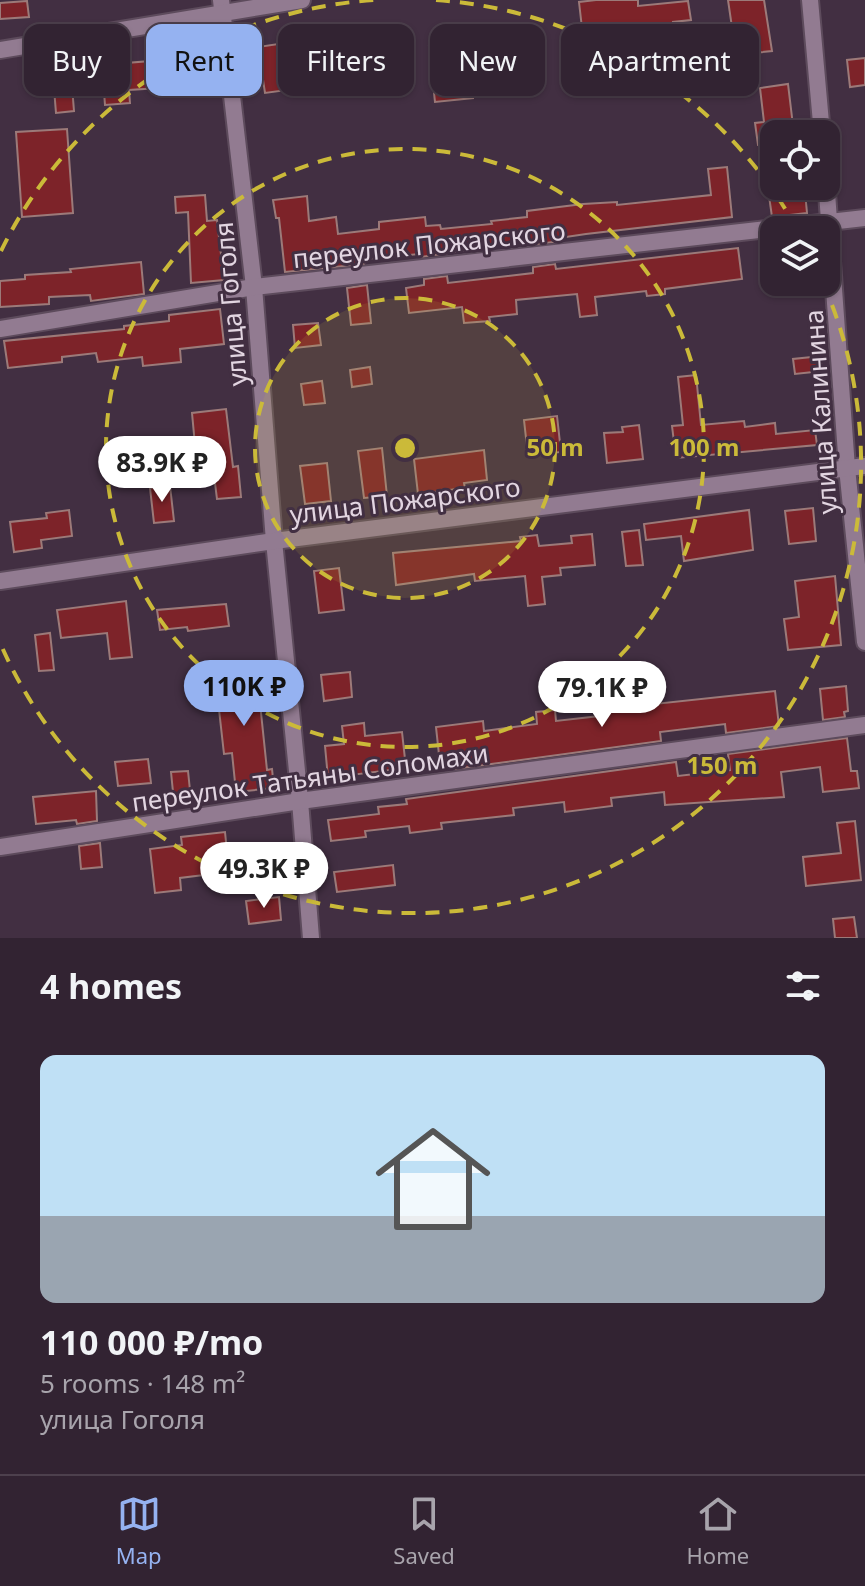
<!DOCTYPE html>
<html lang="en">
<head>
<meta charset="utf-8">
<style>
  :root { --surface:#322332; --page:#3a2b3a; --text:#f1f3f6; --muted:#a8a4ac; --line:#4d404d; --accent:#95b2f1 }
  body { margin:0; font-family:"Noto Sans",sans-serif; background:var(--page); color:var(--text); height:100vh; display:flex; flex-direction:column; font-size:30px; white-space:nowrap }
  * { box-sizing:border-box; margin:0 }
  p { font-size:26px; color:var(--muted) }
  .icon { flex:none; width:44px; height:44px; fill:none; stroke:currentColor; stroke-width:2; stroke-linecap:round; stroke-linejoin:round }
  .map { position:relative; height:938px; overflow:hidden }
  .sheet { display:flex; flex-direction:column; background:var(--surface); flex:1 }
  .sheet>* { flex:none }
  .banner { position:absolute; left:24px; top:24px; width:818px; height:72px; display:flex; gap:16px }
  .buttons { position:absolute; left:760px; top:120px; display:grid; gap:16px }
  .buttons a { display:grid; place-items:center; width:80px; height:80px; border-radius:16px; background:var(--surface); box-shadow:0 2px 6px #0004,0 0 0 2px var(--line); font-size:40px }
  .price { position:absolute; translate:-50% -68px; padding:0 18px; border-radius:28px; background:#fff; color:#222; font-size:26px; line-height:52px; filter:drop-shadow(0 2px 4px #0008) }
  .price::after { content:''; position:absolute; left:50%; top:48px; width:24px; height:18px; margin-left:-12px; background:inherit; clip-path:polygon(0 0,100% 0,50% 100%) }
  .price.on { background:var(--accent); color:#111 }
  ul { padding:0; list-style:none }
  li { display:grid; align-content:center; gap:16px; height:424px; padding:0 40px }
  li+li { border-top:2px solid var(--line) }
  li span { display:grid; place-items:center; height:248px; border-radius:16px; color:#555 }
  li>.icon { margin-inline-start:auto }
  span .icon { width:144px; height:144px; fill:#fffc; stroke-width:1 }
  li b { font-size:34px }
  h2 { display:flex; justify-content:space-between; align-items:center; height:96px; padding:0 40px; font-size:34px }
  .chip { padding:0 28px; border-radius:16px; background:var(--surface); box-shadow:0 2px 6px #0004,0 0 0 2px var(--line); font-size:28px; line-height:72px }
  .chip.on { background:var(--accent); color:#111 }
  .dock { display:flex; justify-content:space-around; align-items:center; height:112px; border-top:2px solid var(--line); background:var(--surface); font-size:22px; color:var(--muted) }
  .dock a { display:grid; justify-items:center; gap:4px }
  .dock .on { color:var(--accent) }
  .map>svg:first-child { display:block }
  .building { fill:#7d2329; stroke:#9c7a79; stroke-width:2 }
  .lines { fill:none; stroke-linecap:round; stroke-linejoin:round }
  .minor-casing { stroke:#5d4b5c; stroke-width:20 }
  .minor { stroke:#927b91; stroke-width:16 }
  .ring { fill:none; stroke:#cbba39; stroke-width:4; stroke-dasharray:14 10 }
  .labels { text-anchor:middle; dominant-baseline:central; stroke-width:6; stroke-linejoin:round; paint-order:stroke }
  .street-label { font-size:26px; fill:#e2d5e1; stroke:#422f42 }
  .centre { fill:#cbba39; stroke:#422f42; stroke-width:4 }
  .ring-label { font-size:24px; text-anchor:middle; font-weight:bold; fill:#cbba39; stroke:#422f42; stroke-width:6; stroke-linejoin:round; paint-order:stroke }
</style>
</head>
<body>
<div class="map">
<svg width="865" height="938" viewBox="0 0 865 938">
  <rect width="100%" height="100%" fill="#422f42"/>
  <g class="building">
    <path d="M596 0H638V6L688 1 691 20 673 22 674 34 642 37V39L625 41 624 32 583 37 579 2Z"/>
    <path d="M728 0H764L772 51 736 55Z"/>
    <path d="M27 1 29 17 0 19V3Z"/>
    <path d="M397 27 402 60 381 63 376 30Z"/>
    <path d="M343 29 350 70 300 77 302 88 265 93 258 47 319 38 318 32Z"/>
    <path d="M467 41 473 98 435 102 429 46Z"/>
    <path d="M206 48 209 91 192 93 191 86 129 90 130 103 105 105 102 65 150 61V55L188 53V49Z"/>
    <path d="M865 58V85L850 87 847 60Z"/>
    <path d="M71 74 74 111 56 113 53 76Z"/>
    <path d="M788 84 794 134H774V143L758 145 755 123 764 122 760 88Z"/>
    <path d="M67 129 73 213 22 217 16 132Z"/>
    <path d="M727 167 732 217 586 234 552 239 553 242 531 245 530 242 468 247 469 250 421 257 419 254 367 259 364 264 285 272 279 218H276L273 200 307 196 309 221 336 217 338 234 379 229V222L425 217 426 226 440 225 441 229 492 224 491 221 527 217V211L583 204 617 202V205L711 195 708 169Z"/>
    <path d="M805 192 807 213 772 217 769 196Z"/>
    <path d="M205 195 207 221 217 220 224 280 191 283 188 212 176 213 175 197Z"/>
    <path d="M738 248 742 279 665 289V294L647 296 646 291 595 297 597 315 580 317 577 294 516 300 517 314 489 317 490 321 464 323 462 307 409 313 406 288 424 285V279L447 276 448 283 533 273V267L555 264 556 269Z"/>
    <path d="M141 262 144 294 91 301 90 295 49 297V304L0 307V281L25 279V275L71 272 70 269Z"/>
    <path d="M367 285 371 323 351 325 347 288Z"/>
    <path d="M220 309 224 344 180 349 181 362 143 366 142 357 98 362 96 353 62 357V362L8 368 4 341 124 329V326L169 321V315Z"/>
    <path d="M318 323 321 345 295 348 293 325Z"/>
    <path d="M821 356 822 371 795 374 793 359Z"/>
    <path d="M370 367 372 384 352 387 350 370Z"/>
    <path d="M696 375 701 425 744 421 745 427 775 423 776 434 815 430 817 445 676 458 672 426 683 425 678 377Z"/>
    <path d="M322 381 325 403 304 405 301 384Z"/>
    <path d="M226 409 233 467 238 466 241 497 217 499 210 443 195 445 192 413Z"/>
    <path d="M557 416 561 452 528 456 524 420Z"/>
    <path d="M639 425 643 459 607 463 604 433 623 432 622 427Z"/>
    <path d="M382 448 387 496 364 498 358 451Z"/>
    <path d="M484 450 487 480 464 483 465 488 418 494 414 459Z"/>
    <path d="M327 463 331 501 305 504 300 466Z"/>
    <path d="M170 486 174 521 154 523 150 488Z"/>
    <path d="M813 508 816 541 789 544 785 511Z"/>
    <path d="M69 510 72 536 41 540 42 548 14 552 10 522 47 518 46 513Z"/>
    <path d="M749 510 753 550 684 561 681 536 646 540 644 524Z"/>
    <path d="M639 530 643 565 626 566 622 532Z"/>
    <path d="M592 534 595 565 560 568 561 575 542 577 545 604 528 606 525 576 475 581 474 574 396 585 393 553 521 541 520 537 537 535 539 546 572 543 571 536Z"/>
    <path d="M339 568 344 610 319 613 314 571Z"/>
    <path d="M835 576 841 645 788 650 784 619 799 617 795 581Z"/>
    <path d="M126 601 132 657 110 659 107 633 61 638 57 610Z"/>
    <path d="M226 604 229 626 188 631 187 627 160 630 157 610Z"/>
    <path d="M50 633 54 670 39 671 35 635Z"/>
    <path d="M261 669 265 702 260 703 267 770 272 769 274 788 236 792 232 753 224 754 215 674Z"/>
    <path d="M350 672 352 697 324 701 321 675Z"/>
    <path d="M846 686 848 711 844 712 845 717 823 720 820 689Z"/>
    <path d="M625 688 627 707 775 691 779 726 726 733 725 724 660 732 661 741 454 769V763L440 764 436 727 483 721 484 731 537 724 536 712 555 710 556 721 608 715 605 691Z"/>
    <path d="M364 723 365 736 402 732 406 768 328 778 325 746 344 744 342 726Z"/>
    <path d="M847 738 851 771H857L859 788 823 792 820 767 781 772 784 797 665 805 664 792 611 798 612 806 565 812 564 802 513 808 514 815 441 823 442 829 410 833 409 826 365 831 366 837 331 841 328 820 379 814 378 807 407 804 406 799 676 762 678 776 730 770 728 754Z"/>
    <path d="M148 759 151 783 118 786 115 762Z"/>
    <path d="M188 771 191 800 174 802 171 772Z"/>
    <path d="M96 791 97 821 77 824 76 820 36 824 33 797Z"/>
    <path d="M855 821 861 880 806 886 803 857 841 853 837 823Z"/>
    <path d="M225 832 229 872 180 878 181 890 155 893 150 849 182 845 181 837Z"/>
    <path d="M100 843 102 867 81 869 79 846Z"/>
    <path d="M393 865 395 885 337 892 334 872Z"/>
    <path d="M279 897 281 920 249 924 246 901Z"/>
    <path d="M854 917 857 938H835L833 919Z"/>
  </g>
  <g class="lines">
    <defs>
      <g id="minor">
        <path d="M221 0 254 287 274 541 300 801 311 938"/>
        <path d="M810 0 822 134"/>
        <path d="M0 50 302 0"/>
        <path d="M826 179 847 468 865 642"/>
        <path d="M0 329 254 287 865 218"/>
        <path d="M0 581 274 541 865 466"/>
        <path d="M0 847 300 801 865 725"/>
      </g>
    </defs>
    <use href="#minor" class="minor-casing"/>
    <use href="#minor" class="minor"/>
  </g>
  <circle cx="405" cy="448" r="150" fill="#cbba39" fill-opacity=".12"/>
  <g class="ring">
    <circle cx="405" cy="448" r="150"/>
    <circle cx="405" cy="448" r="299"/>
    <path d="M1 251A449 449 0 0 1 374 0M436 0A449 449 0 0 1 796 227M823 283A449 449 0 0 1 1 645"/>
  </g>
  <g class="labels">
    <g class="street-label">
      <text transform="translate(429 244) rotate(-6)">переулок Пожарского</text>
      <text transform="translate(230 304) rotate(-95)">улица Гоголя</text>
      <text transform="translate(820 412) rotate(-94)">улица Калинина</text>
      <text transform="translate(405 500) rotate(-7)">улица Пожарского</text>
      <text transform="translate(310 777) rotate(-8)">переулок Татьяны Соломахи</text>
    </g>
  </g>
  <circle cx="405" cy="448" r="12" class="centre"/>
  <g class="ring-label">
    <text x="555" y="456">50 m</text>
    <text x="704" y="456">100 m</text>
    <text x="722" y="774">150 m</text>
  </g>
</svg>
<div class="buttons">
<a><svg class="icon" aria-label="locate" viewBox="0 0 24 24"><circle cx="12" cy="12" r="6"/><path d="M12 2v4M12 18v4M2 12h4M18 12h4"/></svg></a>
<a><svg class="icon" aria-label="layers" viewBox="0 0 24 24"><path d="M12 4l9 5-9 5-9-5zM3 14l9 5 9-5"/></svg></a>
</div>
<b class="price" style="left:162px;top:504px">83.9K ₽</b>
<b class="price on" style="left:244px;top:728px">110K ₽</b>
<b class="price" style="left:602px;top:729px">79.1K ₽</b>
<b class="price" style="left:264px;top:910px">49.3K ₽</b>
<div class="banner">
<a class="chip">Buy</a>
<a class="chip on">Rent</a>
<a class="chip">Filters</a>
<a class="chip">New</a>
<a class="chip">Apartment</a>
</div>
</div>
<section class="sheet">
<h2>4 homes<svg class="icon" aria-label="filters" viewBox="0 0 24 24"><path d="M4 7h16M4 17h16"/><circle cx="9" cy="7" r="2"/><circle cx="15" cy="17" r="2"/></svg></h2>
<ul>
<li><span style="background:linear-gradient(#bfe0f5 65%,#9aa5b1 0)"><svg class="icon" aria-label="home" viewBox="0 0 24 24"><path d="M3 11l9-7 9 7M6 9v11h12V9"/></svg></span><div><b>110 000 ₽/mo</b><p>5 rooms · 148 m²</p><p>улица Гоголя</p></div></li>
</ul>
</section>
<nav class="dock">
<a class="on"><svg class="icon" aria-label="map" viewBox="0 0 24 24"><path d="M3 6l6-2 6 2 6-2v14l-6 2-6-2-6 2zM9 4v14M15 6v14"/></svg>Map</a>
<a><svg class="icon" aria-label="saved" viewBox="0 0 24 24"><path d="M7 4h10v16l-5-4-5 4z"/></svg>Saved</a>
<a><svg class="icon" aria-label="home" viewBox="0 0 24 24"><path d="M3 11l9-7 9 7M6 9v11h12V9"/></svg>Home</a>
</nav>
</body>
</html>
